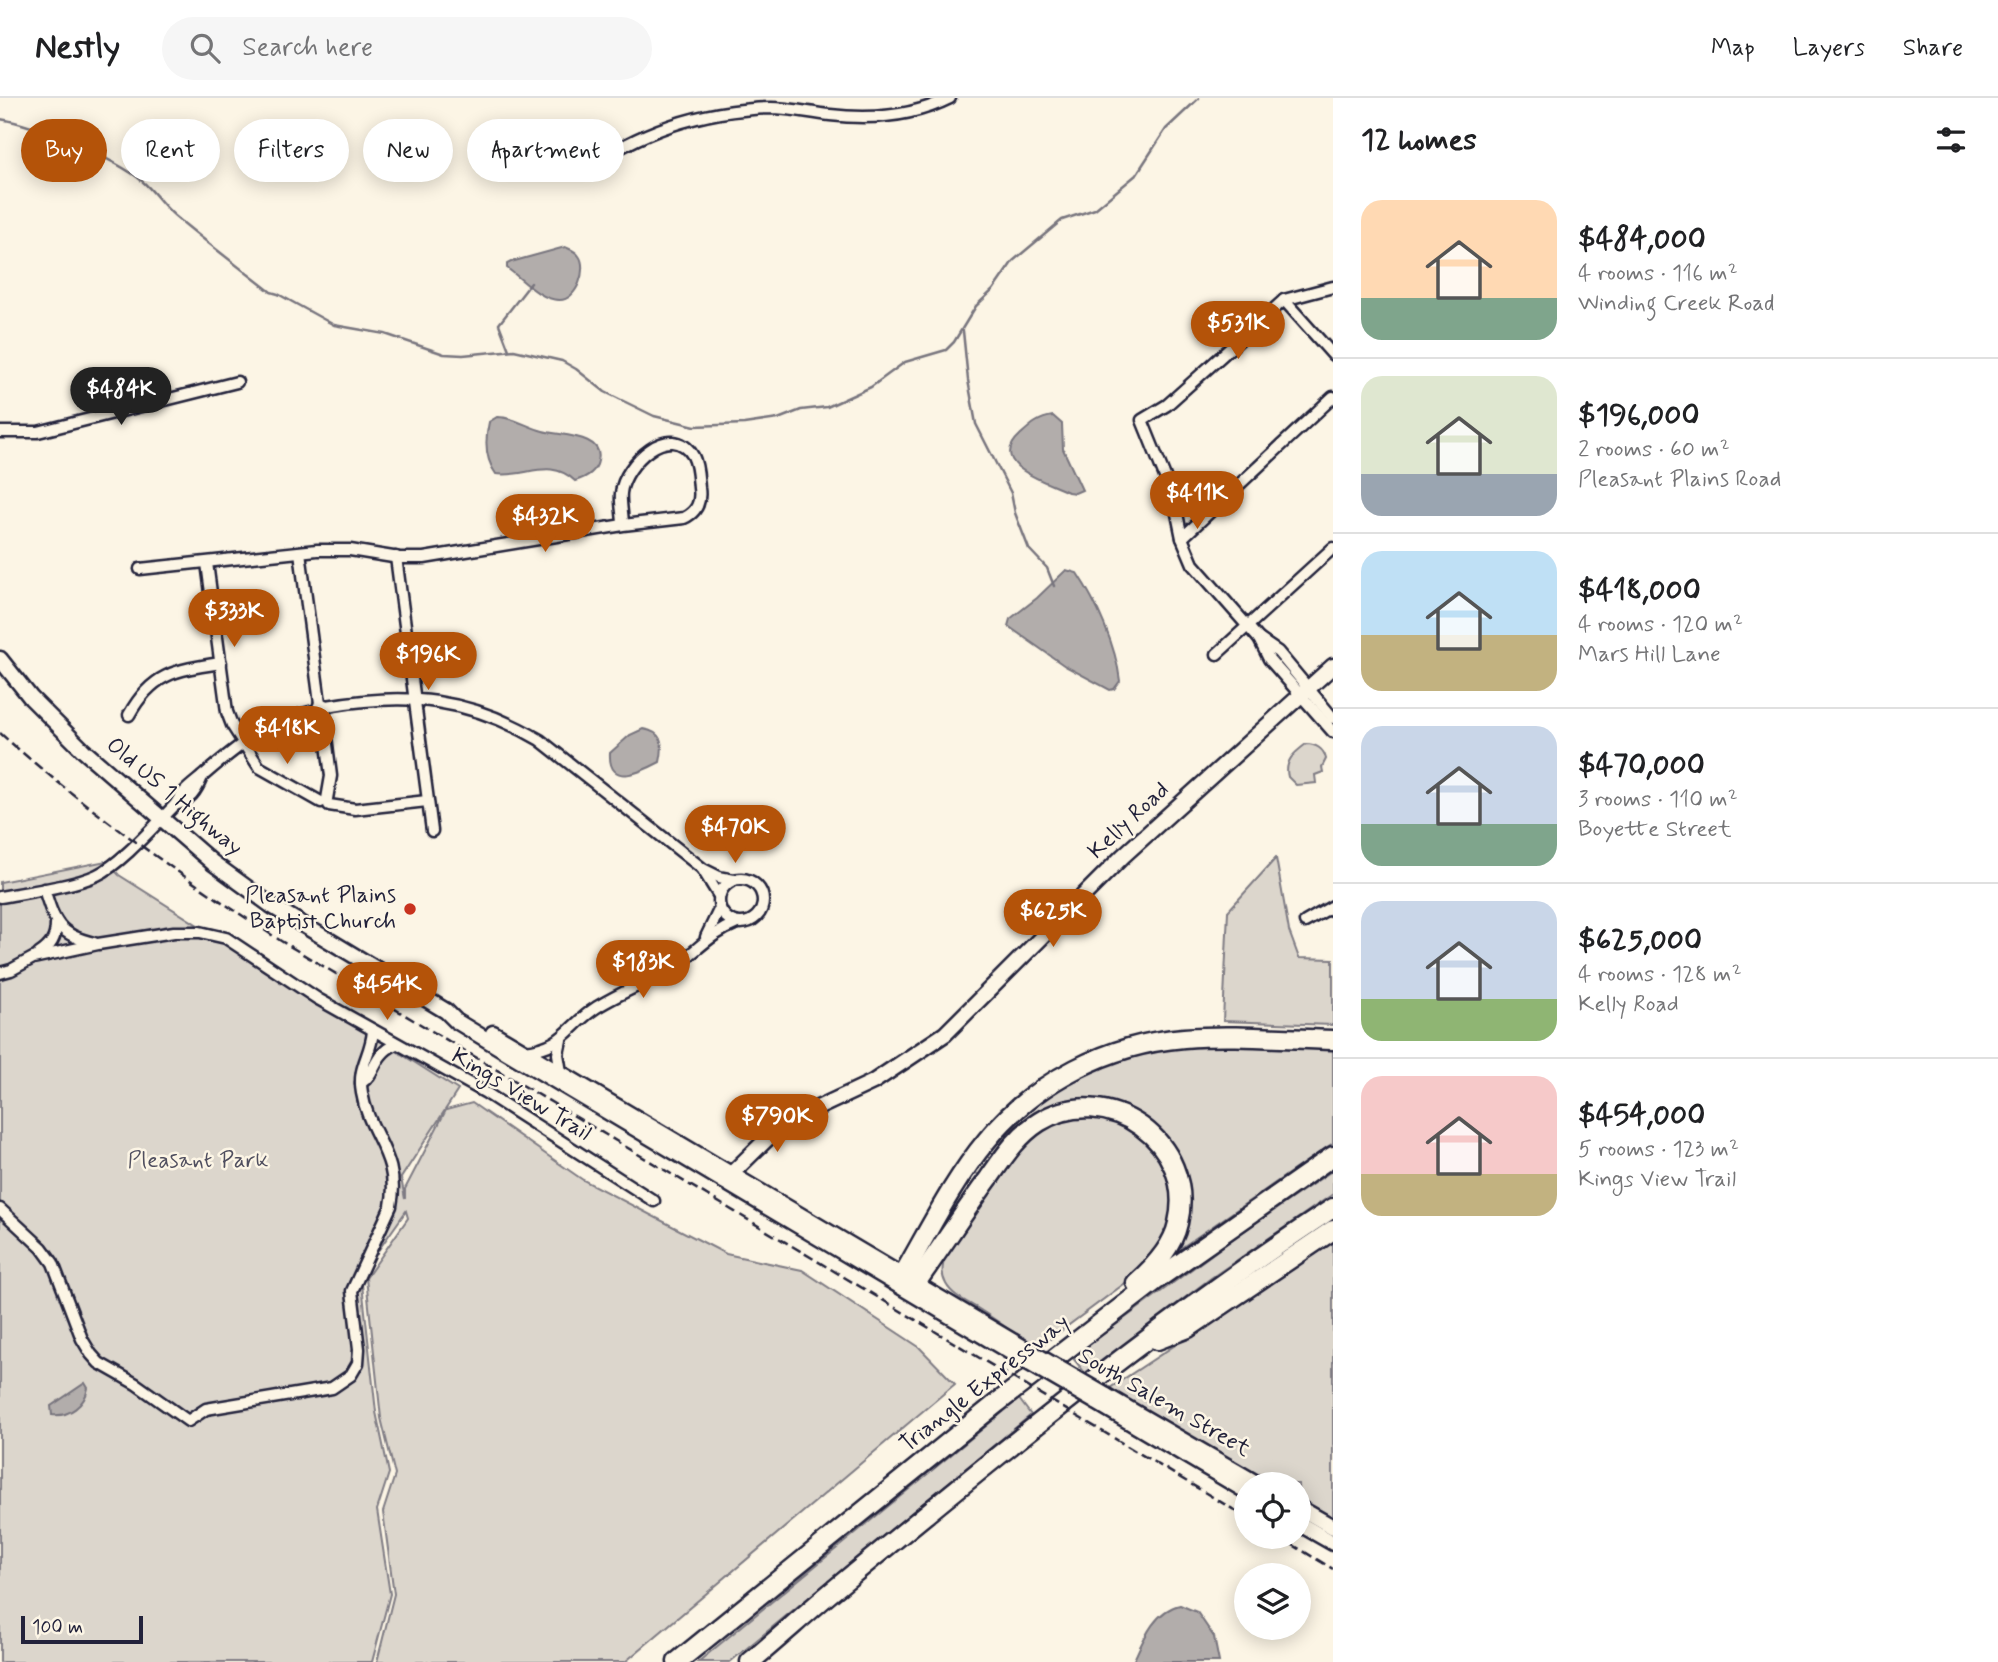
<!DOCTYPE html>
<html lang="en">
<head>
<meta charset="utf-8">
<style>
  :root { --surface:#fff; --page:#f6f6f6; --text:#202124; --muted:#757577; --line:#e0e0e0; --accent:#b45309 }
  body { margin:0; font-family:Mynerve,sans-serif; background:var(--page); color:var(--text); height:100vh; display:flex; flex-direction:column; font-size:26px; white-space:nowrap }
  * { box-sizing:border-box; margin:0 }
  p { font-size:23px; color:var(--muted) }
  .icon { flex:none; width:38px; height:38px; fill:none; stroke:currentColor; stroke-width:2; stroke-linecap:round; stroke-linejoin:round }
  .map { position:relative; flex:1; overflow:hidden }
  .side { display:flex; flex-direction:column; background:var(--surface); width:665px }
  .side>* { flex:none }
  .banner { position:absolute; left:21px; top:21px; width:665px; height:63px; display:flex; gap:14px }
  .fabs { position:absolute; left:1234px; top:1374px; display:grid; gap:14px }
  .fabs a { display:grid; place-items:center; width:77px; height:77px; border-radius:50%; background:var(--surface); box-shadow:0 4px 18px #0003; font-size:35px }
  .scale { position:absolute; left:21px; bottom:18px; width:122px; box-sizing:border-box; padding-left:7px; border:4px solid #22223b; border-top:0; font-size:19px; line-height:24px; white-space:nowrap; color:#22223b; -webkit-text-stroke:5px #fcf5e5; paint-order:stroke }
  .price { position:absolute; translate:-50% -60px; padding:0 16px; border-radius:24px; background:var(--accent); color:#fff; font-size:23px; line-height:46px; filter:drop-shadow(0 2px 4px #0008) }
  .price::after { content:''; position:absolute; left:50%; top:42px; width:21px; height:16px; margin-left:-10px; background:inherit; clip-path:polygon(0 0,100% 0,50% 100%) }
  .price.selected { background:#222; color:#fff }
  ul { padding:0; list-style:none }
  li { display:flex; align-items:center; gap:21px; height:175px; padding:0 28px }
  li+li { border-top:2px solid var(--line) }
  li span { display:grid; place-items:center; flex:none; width:196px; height:140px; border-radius:21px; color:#555 }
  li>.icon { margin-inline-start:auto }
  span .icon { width:84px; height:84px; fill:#fffc; stroke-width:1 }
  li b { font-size:30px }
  h2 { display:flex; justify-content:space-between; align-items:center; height:84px; padding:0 28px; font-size:30px }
  .chip { padding:0 24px; border-radius:32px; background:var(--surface); box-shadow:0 4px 18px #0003; font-size:24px; line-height:63px }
  .chip.selected { background:var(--accent); color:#fff }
  header { display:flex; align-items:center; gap:42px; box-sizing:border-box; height:98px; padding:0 35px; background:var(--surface); border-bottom:2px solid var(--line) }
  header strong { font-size:33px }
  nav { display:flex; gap:38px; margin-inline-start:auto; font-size:24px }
  .search { width:490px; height:63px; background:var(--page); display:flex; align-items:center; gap:18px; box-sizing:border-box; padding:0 24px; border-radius:38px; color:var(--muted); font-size:26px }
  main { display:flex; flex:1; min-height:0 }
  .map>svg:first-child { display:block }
  .green { fill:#dcd6cc; stroke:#7f7c84; stroke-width:2 }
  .water { fill:#b2adab; stroke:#78757e; stroke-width:2 }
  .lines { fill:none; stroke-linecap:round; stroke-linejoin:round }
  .stream { stroke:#78757e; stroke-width:2.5 }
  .street-casing { stroke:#22223b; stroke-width:15 }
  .secondary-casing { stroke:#22223b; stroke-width:19 }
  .primary-casing { stroke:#22223b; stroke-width:19 }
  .highway-casing { stroke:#22223b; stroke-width:23 }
  .street { stroke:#fcf5e5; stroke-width:10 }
  .secondary { stroke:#fcf5e5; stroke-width:14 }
  .primary { stroke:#fcf5e5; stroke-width:14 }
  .highway { stroke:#fcf5e5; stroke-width:18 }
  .rail { stroke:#22223b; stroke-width:2.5; stroke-dasharray:10 5; stroke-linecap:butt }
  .primary-bridge-casing { stroke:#22223b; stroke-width:19; stroke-linecap:butt }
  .primary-bridge { stroke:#fcf5e5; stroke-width:14 }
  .poi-dot { fill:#c8321e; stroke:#fcf5e5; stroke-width:2.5 }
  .labels { text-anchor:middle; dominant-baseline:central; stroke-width:5; stroke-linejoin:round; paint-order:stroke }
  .street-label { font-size:23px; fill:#22223b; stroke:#fcf5e5 }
  .poi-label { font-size:23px; fill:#22223b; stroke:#fcf5e5; text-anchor:end }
  .park-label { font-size:23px; fill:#504f5f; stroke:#fcf5e5 }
</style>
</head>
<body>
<header>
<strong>Nestly</strong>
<div class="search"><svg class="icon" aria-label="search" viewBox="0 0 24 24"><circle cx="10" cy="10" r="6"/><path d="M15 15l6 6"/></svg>Search here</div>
<nav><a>Map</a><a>Layers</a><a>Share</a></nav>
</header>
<main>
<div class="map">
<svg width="1333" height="1564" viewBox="0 0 1333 1564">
  <rect width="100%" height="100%" fill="#fcf5e5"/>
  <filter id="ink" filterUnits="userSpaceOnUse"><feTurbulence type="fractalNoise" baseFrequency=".0143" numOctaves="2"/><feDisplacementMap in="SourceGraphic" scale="14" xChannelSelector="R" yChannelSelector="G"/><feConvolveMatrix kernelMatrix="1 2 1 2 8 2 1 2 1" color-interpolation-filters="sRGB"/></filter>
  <g filter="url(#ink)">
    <g class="green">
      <path d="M1306 646C1316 646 1324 651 1326 661L1322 669 1323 674 1315 677 1316 685 1296 687 1288 679C1284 663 1294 655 1306 646Z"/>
      <path d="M1276 760 1289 833 1299 860 1333 861V927L1223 923 1228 813Z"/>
      <path d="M106 763 119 777 458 992 401 1080 405 1101V1091L446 1012 472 1005 583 1082 726 1156 802 1172 919 1249 955 1286 625 1564H377L394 1496 383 1414 395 1377 381 1320 366 1180 408 1120 406 1113 361 1177 376 1314 389 1375 377 1412 390 1496 372 1564H0V784Z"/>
      <path d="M1333 945V1045L1181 1150 1176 1144 1184 1125 1156 1032 1055 1011 984 1080 971 1072 1001 1033 1069 979 1161 947Z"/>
      <path d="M1096 1015 1150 1039 1175 1089 1174 1125 1148 1168 1038 1250C1018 1239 1001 1225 982 1213 970 1205 953 1199 946 1186 941 1177 942 1169 945 1159L1025 1041 1057 1020Z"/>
      <path d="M1333 1072V1096L1211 1180 1085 1275 1072 1259 1234 1140Z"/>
      <path d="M1333 1143V1421L1299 1407 1298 1386H1264L1107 1292Z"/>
      <path d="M1019 1301 1031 1317 730 1564H698Z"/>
    </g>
    <g class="water">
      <path d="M565 149C570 151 576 153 579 158 588 170 577 203 559 202 540 202 522 181 507 170V166L511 164Z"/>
      <path d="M1053 318 1062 326 1063 351 1082 392 1075 395 1068 394C1045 383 987 367 1020 337 1031 327 1038 320 1053 318Z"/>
      <path d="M497 319C514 319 527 329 543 333 559 338 605 336 598 363 596 374 585 380 575 383 550 359 526 380 496 376 485 361 485 341 489 324Z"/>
      <path d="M1066 472 1077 475C1097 505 1116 548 1120 583L1114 591 1110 592 1065 568 1008 528 1010 521 1037 500Z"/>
      <path d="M643 631C663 634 664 646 660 664 643 673 608 691 610 655L630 637Z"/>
      <path d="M85 1285 88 1290C85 1307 69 1319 52 1317L51 1308Z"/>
      <path d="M1180 1507 1197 1514 1214 1539 1219 1564H1133C1143 1542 1155 1512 1180 1507Z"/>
    </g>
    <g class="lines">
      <g class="stream">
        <path d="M0 21C34 26 116 61 142 83 154 93 162 107 175 118 206 144 239 169 271 194L278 196 334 227 385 236 444 256 463 257 514 252 562 263 576 271 605 294 654 318 695 328 744 326 778 321 801 312 827 309 871 289 905 264 946 252 954 244 976 208 993 192 1013 163 1062 122 1095 111 1136 77 1166 31 1199 0"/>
        <path d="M963 233 968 282 976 326 1011 395 1015 415 1029 451 1047 470 1054 488"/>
        <path d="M509 252 499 226 531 185"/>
      </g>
      <defs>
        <g id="street">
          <path d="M582 74C638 33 702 12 771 10 791 10 810 15 830 17 872 22 912 19 950 0"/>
          <path d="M1333 189 1284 202 1167 307 1142 322 1174 401 1182 440 1193 466 1259 541 1269 561 1333 634"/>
          <path d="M1284 202 1333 257"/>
          <path d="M0 334H38L237 284"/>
          <path d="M1182 440 1333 299"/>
          <path d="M300 454 320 605"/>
          <path d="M396 459 432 733"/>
          <path d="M207 465 227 614 232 627 259 669 321 704"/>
          <path d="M140 471 317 452H350L399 460H424L623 427 684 420C697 414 701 404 699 390 698 380 698 367 693 358 671 321 624 366 621 395 620 405 623 417 623 427"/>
          <path d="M1259 541 1278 554 1333 620"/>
          <path d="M1217 556 1333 450"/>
          <path d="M327 608C408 594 469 600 540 642L703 771 719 779 734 782"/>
          <path d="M323 615 331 678 327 701"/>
          <path d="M129 617C152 575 175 572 221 565"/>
          <path d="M175 707C190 702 196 694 202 679"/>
          <path d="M329 707 355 711 427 703"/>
          <path d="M703 772 719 798"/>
          <circle cx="741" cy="803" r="22"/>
          <path d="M44 791C54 823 58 837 94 845"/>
          <path d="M0 799C27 794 74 788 97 777 121 766 155 727 175 707 183 692 193 687 205 676 241 645 269 623 317 612L321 615 325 614 327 608 320 605 317 612"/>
          <path d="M1305 824 1333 808"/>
          <path d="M706 839 720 810"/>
          <path d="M39 856C51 848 56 840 56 826"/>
          <path d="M0 875 11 872 33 860 98 846 174 834H200L226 840 318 901 486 995 654 1103"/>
          <path d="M561 942 558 956 561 974"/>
          <path d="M525 953C566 948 566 929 597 909 621 894 646 885 670 871 696 855 707 837 737 825"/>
          <path d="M361 985C377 975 372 957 396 946"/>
          <path d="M0 1111 42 1150 53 1165 82 1241 91 1256 99 1265 136 1286 188 1323 206 1311 332 1290 351 1277 358 1265 359 1251 352 1193 391 1108C401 1058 369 1038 362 995 357 968 371 958 373 933"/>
        </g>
        <path id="secondary" d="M724 1083 769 1039 794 1021 873 984 945 936 1123 758 1333 568"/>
        <g id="primary">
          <path d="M0 561 31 600 84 653 213 765 272 808 446 913 456 923 502 951 1022 1261"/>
          <path d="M493 935 1031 1254"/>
          <path d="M1105 1297 1258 1386"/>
          <path d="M1096 1304 1246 1393"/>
          <path d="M1298 1409 1333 1429"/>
          <path d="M1298 1425 1333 1445"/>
        </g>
        <g id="highway">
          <path d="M903 1177C929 1132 953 1083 987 1042 1035 983 1109 946 1184 940 1234 936 1284 941 1333 942"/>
          <path d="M916 1185C941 1150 964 1114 989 1080 1003 1060 1017 1038 1039 1024 1107 981 1197 1045 1178 1125 1173 1149 1154 1169 1136 1185"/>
          <path d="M1157 1242 1188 1230 1333 1132"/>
          <path d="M677 1564 997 1305 1159 1180 1333 1058"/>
          <path d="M750 1564C779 1540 806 1515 835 1491 996 1358 1158 1225 1333 1110"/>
        </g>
      </defs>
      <use href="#street" class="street-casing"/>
      <use href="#secondary" class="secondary-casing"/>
      <use href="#primary" class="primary-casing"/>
      <use href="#highway" class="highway-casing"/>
      <use href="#street" class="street"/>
      <use href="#secondary" class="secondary"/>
      <use href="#primary" class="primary"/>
      <use href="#highway" class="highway"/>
      <g class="rail">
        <path d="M0 635C87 713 183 779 281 843L1246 1419"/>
        <path d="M1278 1438 1333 1471"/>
      </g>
      <defs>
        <g id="primary-bridge">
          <path d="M1031 1254 1105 1297"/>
          <path d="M1022 1261 1096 1304"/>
        </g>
      </defs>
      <use href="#primary-bridge" class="primary-bridge-casing"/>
      <use href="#primary-bridge" class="primary-bridge"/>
    </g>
  </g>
  <circle class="poi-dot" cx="410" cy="811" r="7"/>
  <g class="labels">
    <g class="street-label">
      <text transform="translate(174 699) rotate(40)">Old US 1 Highway</text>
      <text transform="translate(1129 723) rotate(-43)">Kelly Road</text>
      <text transform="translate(521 997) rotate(31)">Kings View Trail</text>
      <text transform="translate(985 1286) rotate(-38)">Triangle Expressway</text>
      <text transform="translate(1164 1305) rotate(30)">South Salem Street</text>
    </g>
    <g class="poi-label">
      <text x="396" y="798">Pleasant Plains<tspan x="396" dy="26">Baptist Church</tspan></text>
    </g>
    <g class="park-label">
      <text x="198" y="1063">Pleasant Park</text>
    </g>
  </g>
</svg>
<div class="fabs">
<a><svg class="icon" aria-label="locate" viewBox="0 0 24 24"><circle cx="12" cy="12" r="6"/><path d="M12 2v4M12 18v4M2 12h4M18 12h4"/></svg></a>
<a><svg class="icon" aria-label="layers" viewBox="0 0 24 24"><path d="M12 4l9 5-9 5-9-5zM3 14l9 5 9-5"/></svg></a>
</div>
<div class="scale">100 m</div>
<b class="price" style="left:1238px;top:263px">$531K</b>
<b class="price selected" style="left:121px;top:329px">$484K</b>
<b class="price" style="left:1197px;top:433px">$411K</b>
<b class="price" style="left:545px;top:456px">$432K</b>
<b class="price" style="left:234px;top:551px">$333K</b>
<b class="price" style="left:428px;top:594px">$196K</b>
<b class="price" style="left:287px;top:668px">$418K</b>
<b class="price" style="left:735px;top:767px">$470K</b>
<b class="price" style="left:1053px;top:851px">$625K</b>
<b class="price" style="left:643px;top:902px">$183K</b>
<b class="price" style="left:387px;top:924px">$454K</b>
<b class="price" style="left:777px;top:1056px">$790K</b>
<div class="banner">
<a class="chip selected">Buy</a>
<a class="chip">Rent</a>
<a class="chip">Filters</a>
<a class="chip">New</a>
<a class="chip">Apartment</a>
</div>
</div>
<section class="side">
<h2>12 homes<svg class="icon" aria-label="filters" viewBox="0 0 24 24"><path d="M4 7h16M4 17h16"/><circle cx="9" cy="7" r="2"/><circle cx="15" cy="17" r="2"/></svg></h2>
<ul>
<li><span style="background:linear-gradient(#ffd9b3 70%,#7fa58c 0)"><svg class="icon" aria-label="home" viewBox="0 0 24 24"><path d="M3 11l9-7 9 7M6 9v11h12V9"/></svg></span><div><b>$484,000</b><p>4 rooms · 116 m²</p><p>Winding Creek Road</p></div></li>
<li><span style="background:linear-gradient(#dfe7d0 70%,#9aa5b1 0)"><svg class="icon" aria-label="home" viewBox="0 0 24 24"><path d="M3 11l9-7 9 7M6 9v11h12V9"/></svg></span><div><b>$196,000</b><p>2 rooms · 60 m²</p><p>Pleasant Plains Road</p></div></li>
<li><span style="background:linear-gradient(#bfe0f5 60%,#c2b280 0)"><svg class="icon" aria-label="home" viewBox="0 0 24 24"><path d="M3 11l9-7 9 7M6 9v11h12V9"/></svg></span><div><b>$418,000</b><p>4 rooms · 120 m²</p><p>Mars Hill Lane</p></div></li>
<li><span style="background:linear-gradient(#c9d6e8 70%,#7fa58c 0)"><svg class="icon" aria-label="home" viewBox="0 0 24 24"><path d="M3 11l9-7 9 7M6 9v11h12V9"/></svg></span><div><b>$470,000</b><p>3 rooms · 110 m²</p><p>Boyette Street</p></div></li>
<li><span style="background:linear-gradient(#c9d6e8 70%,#8fb573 0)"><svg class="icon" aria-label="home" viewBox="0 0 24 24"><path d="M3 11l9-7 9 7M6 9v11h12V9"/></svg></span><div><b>$625,000</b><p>4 rooms · 128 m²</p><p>Kelly Road</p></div></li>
<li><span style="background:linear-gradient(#f6c9c9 70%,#c2b280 0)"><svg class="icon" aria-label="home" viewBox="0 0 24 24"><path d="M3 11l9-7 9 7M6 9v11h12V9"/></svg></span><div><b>$454,000</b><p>5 rooms · 123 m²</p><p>Kings View Trail</p></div></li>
</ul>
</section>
</main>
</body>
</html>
